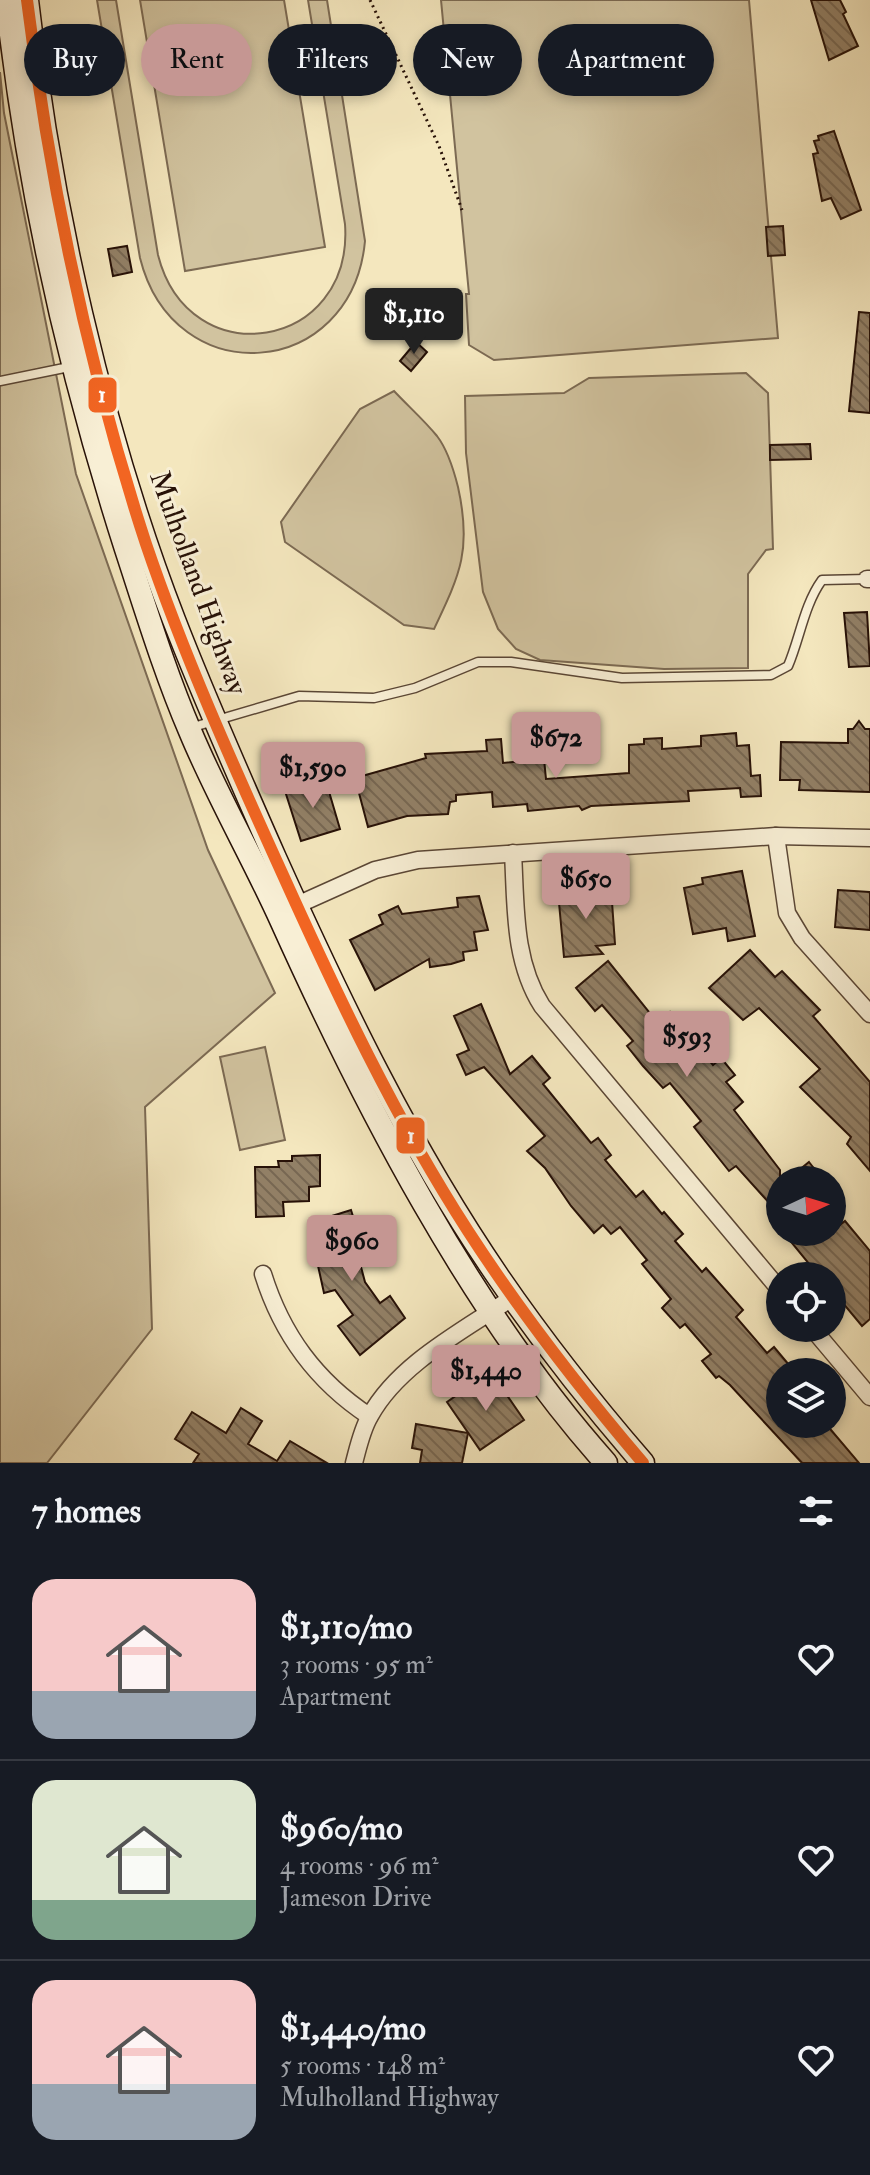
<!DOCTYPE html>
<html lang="en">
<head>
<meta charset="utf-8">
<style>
  :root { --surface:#171b24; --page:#242831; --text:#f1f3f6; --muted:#9ea1a6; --line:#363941; --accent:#c59692 }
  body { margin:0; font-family:"IM FELL Double Pica",serif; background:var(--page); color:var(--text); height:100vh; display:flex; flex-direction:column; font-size:30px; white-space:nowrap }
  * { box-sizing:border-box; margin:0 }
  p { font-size:26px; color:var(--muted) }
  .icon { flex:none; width:44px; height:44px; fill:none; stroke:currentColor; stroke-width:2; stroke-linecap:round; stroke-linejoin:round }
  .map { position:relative; height:1463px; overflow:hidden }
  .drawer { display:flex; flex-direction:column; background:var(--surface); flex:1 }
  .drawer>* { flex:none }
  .hud { position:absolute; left:24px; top:24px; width:822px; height:72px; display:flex; gap:16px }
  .needle { width:52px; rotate:86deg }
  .controls { position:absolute; left:766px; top:1166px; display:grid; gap:16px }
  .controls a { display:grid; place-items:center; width:80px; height:80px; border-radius:50%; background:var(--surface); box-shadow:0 4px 12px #0003; font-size:40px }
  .price { position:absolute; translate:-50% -68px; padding:0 18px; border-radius:8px; background:var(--accent); color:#111; font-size:26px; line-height:52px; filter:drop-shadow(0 2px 4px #0008) }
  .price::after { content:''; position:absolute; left:50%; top:48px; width:24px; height:18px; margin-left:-12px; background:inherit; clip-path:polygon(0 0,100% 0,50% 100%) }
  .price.active { background:#222; color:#fff }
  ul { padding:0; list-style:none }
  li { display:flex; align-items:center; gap:24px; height:200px; padding:0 32px }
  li+li { border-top:2px solid var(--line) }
  li span { display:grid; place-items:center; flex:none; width:224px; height:160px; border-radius:24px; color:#555 }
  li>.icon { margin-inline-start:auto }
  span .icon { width:96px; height:96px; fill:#fffc; stroke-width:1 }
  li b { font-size:34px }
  h2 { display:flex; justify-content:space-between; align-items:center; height:96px; padding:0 32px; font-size:34px }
  .pill { padding:0 28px; border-radius:36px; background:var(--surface); box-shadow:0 4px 12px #0003; font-size:28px; line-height:72px }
  .pill.active { background:var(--accent); color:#111 }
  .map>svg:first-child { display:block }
  .grass { fill:#d1c39f; stroke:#7c6a53; stroke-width:2 }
  .building { fill:url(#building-back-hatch); stroke:#271107; stroke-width:2 }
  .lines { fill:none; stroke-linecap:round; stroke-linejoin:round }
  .service-casing { stroke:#5a4635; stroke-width:11 }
  .minor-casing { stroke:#5a4635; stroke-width:19 }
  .secondary-casing { stroke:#271107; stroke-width:25 }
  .path { stroke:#271107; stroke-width:3; stroke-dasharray:2 4; stroke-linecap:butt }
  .service { stroke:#f8efd5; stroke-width:8 }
  .minor { stroke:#f8efd5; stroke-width:16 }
  .secondary { stroke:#f8efd5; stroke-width:22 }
  .bus-1-casing { stroke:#f8efd5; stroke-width:18 }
  .bus-1 { stroke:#f26522; stroke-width:12 }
  .labels { text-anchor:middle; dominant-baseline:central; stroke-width:6; stroke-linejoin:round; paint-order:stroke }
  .street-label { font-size:28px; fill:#271107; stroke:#f8efd5 }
  .line-badge { stroke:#f8efd5; stroke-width:3 }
  .badge-label { font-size:22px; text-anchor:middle; font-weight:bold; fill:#fff }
</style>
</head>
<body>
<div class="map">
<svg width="870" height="1463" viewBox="0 0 870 1463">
  <defs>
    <pattern id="building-back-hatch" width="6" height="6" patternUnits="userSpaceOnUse" patternTransform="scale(2)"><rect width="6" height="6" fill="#928066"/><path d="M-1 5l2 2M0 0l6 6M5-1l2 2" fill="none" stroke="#776752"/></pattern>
  </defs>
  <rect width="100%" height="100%" fill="#f4e7be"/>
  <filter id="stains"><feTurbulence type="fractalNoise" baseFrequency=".0025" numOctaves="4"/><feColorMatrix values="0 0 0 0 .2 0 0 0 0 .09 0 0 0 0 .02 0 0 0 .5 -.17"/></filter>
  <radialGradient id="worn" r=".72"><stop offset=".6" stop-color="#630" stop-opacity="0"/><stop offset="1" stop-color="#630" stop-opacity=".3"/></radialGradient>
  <g class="grass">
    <path d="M97 0H116L158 255C189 377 354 350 345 224L308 0H327L365 241C352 380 174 394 140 258Z"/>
    <path d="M140 0H284L325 247 185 271Z"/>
    <path d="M441 0H749L778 338 494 360 469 345 466 294H469Z"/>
    <path d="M0 72 4 113 76 474 208 850 275 993 145 1107 152 1329 47 1463H0Z"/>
    <path d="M746 373 768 393 773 549 766 550 748 574V668L664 669 540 660 516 649 498 629 483 592 466 453 465 396 564 393 589 378Z"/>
    <path d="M394 391C408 406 424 420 437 436 447 449 454 471 458 487 472 550 460 574 434 629L404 625 285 542 281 522 360 409Z"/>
    <path d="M265 1047 285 1140 240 1150 220 1057Z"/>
  </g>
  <g class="building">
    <path d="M811 0H840L846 12 843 14 858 46 829 60Z"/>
    <path d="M834 131 861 210 841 219 831 198 822 201 813 154 818 153 814 141 819 140 818 136Z"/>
    <path d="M783 226 785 255 768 256 766 227Z"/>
    <path d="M127 246 132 272 113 276 108 249Z"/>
    <path d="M859 312 870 313V413L849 411Z"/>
    <path d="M416 342 427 352 411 371 400 361Z"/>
    <path d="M810 444 811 459 770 460V445Z"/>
    <path d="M867 612 870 666 849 667 844 613Z"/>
    <path d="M859 721 865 729H870V792L799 790 800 780H780L781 742 848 743V729H853Z"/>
    <path d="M736 733 737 746 749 745 751 776 760 775 761 796 741 797 740 788 688 791 689 801 591 806 582 810 579 806 528 811 527 804 493 807 492 792 456 795V801L450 802 448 814 407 816 368 827 355 778 426 758 425 754 487 751 486 740 501 739 503 763 544 759 546 779 629 773V745L644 744V739L662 738V749L701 746V736Z"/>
    <path d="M325 778 340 829 301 841 285 791Z"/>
    <path d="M742 871 755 936 728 941 726 928 693 934 684 888 703 884 702 878Z"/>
    <path d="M611 888 615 944 596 946 603 954 564 957 558 892Z"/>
    <path d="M838 890 870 892V930L835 927Z"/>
    <path d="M479 896 488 930 474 932 477 950 463 952 464 960 451 964 430 967 429 959 375 990 350 940 383 924 379 915 398 906 402 914 458 907 457 898Z"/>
    <path d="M750 950 775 977 782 971 820 1010 813 1016 870 1082V1171L847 1144 851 1137 800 1087 820 1069 759 1008 743 1020 709 988Z"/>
    <path d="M608 961 657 1022 670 1012 713 1065 721 1058 735 1075 726 1082 743 1102 734 1110 780 1170V1215L736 1166 729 1171 694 1127 701 1121 670 1083 663 1088 643 1066 627 1046 633 1041 602 1005 595 1011 576 988Z"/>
    <path d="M481 1004 510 1074 532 1056 550 1078 543 1084 591 1143 598 1138 611 1155 605 1160 636 1197 643 1191 662 1214 664 1212 683 1234 675 1241 702 1272 706 1268 743 1310 736 1317 767 1353 774 1347 795 1372H780V1424H826L859 1463H802L730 1385 719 1376 716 1378 702 1361 711 1354 685 1324 680 1328 662 1308 671 1299 642 1264 647 1260 620 1227 611 1234 603 1225 594 1233 571 1206 545 1168 527 1151 545 1136 484 1067 466 1075 457 1055 469 1050 454 1016Z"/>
    <path d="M320 1155V1186L309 1187V1201L283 1202 284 1216 256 1217 255 1167H279L278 1161H292V1156Z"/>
    <path d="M809 1162 823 1180H787Z"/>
    <path d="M351 1210 359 1236 353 1237 365 1282 380 1303 390 1296 405 1318 360 1355 338 1326 353 1315 335 1290 324 1293 313 1243 319 1241 320 1234 316 1221Z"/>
    <path d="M845 1221 870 1251V1319L862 1326 832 1290V1276H819L783 1232H810L819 1242Z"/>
    <path d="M495 1378 524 1420 480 1450 447 1402 473 1384 477 1390Z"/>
    <path d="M241 1408 262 1421 248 1444 277 1461 290 1441 327 1463H193L199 1454 175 1439 192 1412 226 1433Z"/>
    <path d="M416 1424 468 1433 462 1463H420L422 1450 412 1448Z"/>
  </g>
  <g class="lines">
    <defs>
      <g id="service">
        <path d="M0 381 74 366"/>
        <path d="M190 728 299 696 374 698 415 688 478 662H511L622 678 771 675 788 666C800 638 804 605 822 580L867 579"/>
      </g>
      <g id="minor">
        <path d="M867 579H870"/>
        <path d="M776 836 787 913 802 938 870 1014"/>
        <path d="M513 853C516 906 513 960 542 1006L780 1290"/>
        <path d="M286 910 375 870 418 860 776 836 870 838"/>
        <path d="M263 1274C282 1335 316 1381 369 1416"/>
        <path d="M812 1328 870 1397"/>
        <path d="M354 1463C358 1448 362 1429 370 1416 399 1363 465 1330 513 1297"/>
      </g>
      <g id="secondary">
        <path d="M7 0C27 186 69 371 126 549 146 610 165 673 190 731 217 796 252 856 281 920 364 1104 471 1312 606 1463"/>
        <path d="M27 0C49 200 101 432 174 620 205 700 240 779 275 858 340 1002 409 1147 499 1278 543 1342 592 1404 643 1463"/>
      </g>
    </defs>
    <use href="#service" class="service-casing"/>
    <use href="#minor" class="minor-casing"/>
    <use href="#secondary" class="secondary-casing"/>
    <path class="path" d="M370 0 439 146 462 210"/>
    <use href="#service" class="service"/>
    <use href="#minor" class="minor"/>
    <use href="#secondary" class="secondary"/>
    <defs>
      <path id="bus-1" d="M27 0C50 185 88 367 146 544 184 656 233 765 282 873 337 995 395 1118 468 1231 521 1313 580 1389 643 1463"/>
    </defs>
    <use href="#bus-1" class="bus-1-casing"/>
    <use href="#bus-1" class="bus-1"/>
  </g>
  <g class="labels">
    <g class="street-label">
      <text transform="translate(198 583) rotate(70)">Mulholland Highway</text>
    </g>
  </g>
  <g class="line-badge">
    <rect x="87" y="376" width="31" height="38" rx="8" fill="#f26522"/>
    <rect x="395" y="1116" width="31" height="39" rx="8" fill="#f26522"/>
  </g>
  <g class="badge-label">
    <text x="102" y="402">1</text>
    <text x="411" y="1143">1</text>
  </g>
  <rect width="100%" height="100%" filter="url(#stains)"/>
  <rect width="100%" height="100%" fill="url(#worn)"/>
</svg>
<div class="controls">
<a><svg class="needle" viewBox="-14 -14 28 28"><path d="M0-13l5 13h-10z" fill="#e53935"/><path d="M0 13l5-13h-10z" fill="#9ea1a6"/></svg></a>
<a><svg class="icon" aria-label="locate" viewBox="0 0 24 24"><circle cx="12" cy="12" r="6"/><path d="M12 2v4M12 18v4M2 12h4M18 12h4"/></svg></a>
<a><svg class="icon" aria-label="layers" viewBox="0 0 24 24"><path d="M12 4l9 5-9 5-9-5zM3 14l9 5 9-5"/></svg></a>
</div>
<b class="price active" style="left:414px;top:356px">$1,110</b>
<b class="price" style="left:556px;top:780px">$672</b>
<b class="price" style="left:313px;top:810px">$1,590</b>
<b class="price" style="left:586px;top:921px">$650</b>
<b class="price" style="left:687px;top:1079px">$593</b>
<b class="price" style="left:352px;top:1283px">$960</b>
<b class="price" style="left:486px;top:1413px">$1,440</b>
<div class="hud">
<a class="pill">Buy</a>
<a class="pill active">Rent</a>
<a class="pill">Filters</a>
<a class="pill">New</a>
<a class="pill">Apartment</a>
</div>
</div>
<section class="drawer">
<h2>7 homes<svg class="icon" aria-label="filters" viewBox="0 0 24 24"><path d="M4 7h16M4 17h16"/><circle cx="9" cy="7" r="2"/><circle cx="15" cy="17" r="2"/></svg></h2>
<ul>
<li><span style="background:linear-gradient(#f6c9c9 70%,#9aa5b1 0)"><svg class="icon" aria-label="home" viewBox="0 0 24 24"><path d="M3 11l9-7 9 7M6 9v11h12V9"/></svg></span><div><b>$1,110/mo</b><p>3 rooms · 95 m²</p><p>Apartment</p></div><svg class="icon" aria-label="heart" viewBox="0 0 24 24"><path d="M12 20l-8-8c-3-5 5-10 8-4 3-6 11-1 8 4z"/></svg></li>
<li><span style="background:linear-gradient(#dfe7d0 75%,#7fa58c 0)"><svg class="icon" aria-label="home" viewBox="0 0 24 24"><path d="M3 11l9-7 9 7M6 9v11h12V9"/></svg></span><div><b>$960/mo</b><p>4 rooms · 96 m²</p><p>Jameson Drive</p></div><svg class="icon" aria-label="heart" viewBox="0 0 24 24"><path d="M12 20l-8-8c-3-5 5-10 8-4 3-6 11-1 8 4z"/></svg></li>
<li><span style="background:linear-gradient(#f6c9c9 65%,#9aa5b1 0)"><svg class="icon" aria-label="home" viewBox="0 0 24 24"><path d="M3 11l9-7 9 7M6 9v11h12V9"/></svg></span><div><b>$1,440/mo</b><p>5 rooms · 148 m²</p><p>Mulholland Highway</p></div><svg class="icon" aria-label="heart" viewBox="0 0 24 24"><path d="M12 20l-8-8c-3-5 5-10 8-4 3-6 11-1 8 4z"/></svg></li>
</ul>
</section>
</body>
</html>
